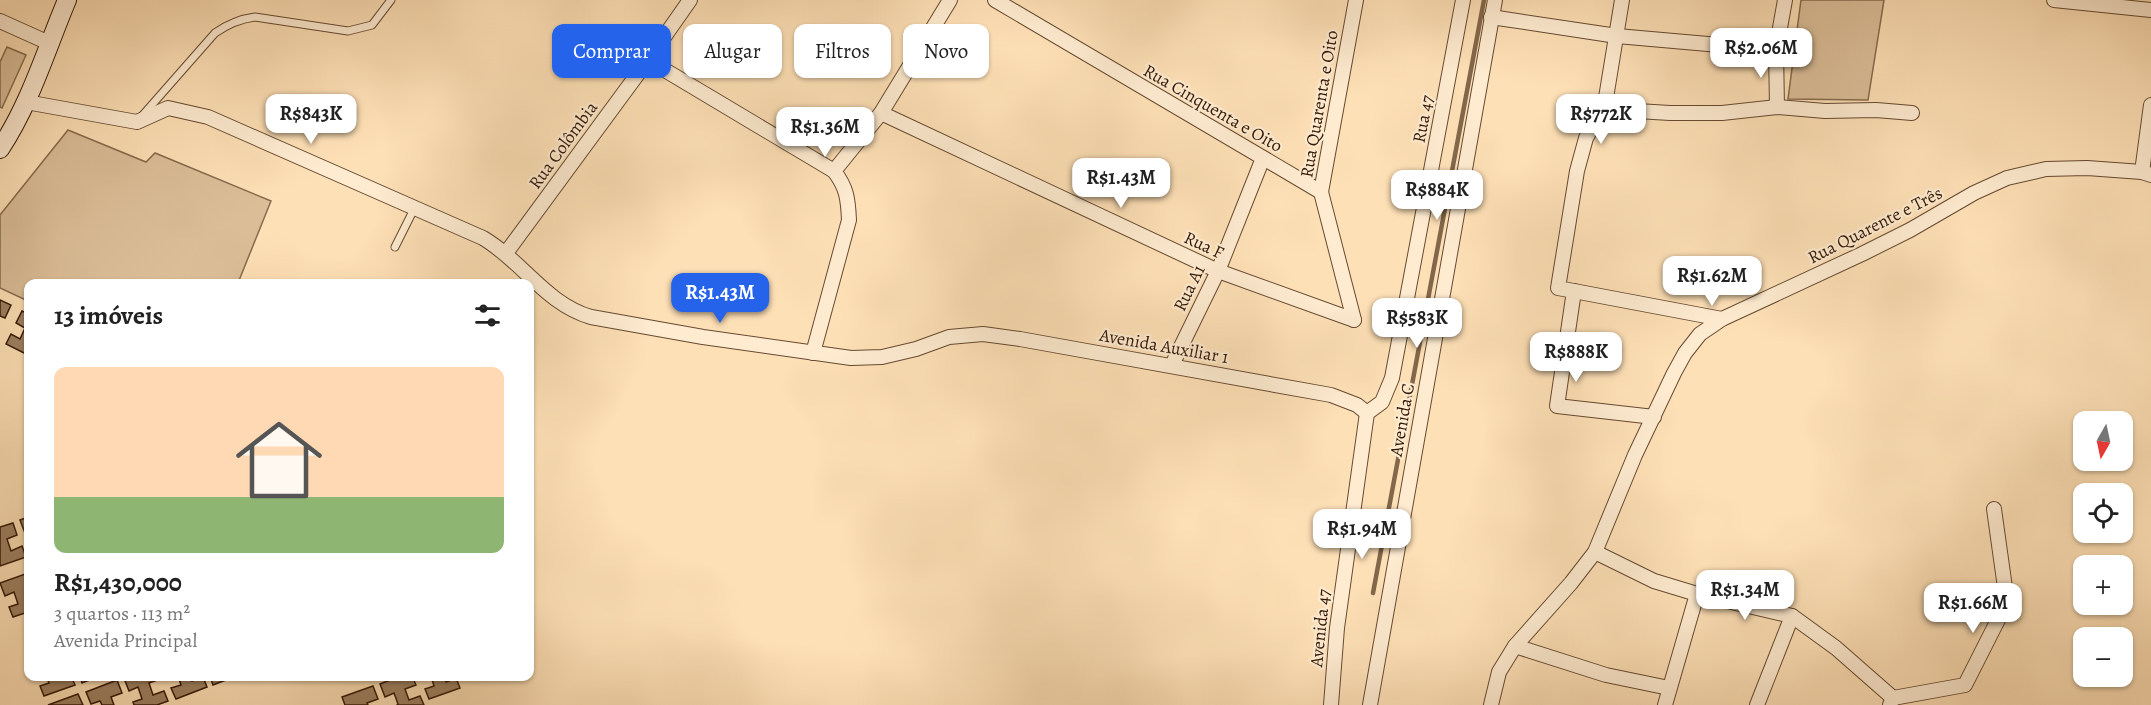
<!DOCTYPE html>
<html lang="pt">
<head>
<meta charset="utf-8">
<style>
  :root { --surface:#fff; --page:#f2f2f2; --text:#222; --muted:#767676; --accent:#2563eb }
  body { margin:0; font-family:Alegreya,serif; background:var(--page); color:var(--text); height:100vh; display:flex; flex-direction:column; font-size:22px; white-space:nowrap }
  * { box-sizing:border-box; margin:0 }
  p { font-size:20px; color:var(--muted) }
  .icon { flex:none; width:33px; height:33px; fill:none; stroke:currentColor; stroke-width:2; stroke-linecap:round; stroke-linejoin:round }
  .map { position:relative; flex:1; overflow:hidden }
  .details { position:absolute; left:24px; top:279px; width:510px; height:402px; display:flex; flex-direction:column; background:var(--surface); border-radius:12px; box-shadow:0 2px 4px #0004 }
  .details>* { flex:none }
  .guide { position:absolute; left:552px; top:24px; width:570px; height:54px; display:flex; gap:12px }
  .needle { width:39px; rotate:189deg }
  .controls { position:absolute; left:2073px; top:411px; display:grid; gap:12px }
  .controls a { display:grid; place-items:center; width:60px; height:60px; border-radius:12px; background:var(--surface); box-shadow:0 2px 4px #0004; font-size:30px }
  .price { position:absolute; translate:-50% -51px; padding:0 14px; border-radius:12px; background:#fff; color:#222; font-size:20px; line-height:39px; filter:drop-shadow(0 2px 3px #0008) }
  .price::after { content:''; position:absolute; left:50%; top:36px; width:18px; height:14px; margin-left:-9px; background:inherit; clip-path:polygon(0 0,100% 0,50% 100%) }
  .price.on { background:var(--accent); color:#fff }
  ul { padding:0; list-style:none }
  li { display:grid; align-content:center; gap:12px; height:318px; padding:0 30px }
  li span { display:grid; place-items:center; height:186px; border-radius:12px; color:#555 }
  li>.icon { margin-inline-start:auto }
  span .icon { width:108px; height:108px; fill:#fffc; stroke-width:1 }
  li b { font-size:26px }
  h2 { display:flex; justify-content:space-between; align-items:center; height:72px; padding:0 30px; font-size:26px }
  .chip { padding:0 21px; border-radius:12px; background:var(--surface); box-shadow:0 2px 4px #0004; font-size:21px; line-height:54px }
  .chip.on { background:var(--accent); color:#fff }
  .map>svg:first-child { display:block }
  .green { fill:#dbbe98; stroke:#876b4e; stroke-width:1.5 }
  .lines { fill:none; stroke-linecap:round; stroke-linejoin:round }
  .stream { stroke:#83674b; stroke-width:4.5 }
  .building { fill:#9d8061; stroke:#331805; stroke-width:1.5 }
  .lane-casing { stroke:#664a31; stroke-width:9 }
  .street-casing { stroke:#664a31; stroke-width:16 }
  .secondary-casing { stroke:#331805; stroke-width:20 }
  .lane { stroke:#feebd0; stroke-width:7 }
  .street { stroke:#feebd0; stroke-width:14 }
  .secondary { stroke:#feebd0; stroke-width:18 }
  .labels { text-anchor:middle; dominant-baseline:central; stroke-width:4.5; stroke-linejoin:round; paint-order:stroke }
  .street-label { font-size:18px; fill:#331805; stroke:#feebd0 }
</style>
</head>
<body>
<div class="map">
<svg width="2151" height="705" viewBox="0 0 2151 705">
  <rect width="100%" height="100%" fill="#fee0b6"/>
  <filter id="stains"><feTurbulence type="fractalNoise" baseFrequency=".00333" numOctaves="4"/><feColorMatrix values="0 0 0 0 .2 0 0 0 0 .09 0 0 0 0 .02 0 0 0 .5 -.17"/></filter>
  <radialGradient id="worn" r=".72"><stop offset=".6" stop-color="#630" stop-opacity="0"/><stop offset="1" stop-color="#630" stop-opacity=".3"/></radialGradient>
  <g class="green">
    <path d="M1801 0H1884L1868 100 1788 99Z"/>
    <path d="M7 47 26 55 2 108 0 107V62Z"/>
    <path d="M68 130 146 162 155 153 271 201 238 283 28 284V301L0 288V215Z"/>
  </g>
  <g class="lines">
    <path class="stream" d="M1373 593 1484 0"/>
  </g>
  <g class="building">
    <path d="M0 300 11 305 5 318 0 316Z"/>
    <path d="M22 311 28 314V355L6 344 11 334 20 339 25 328 16 323Z"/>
    <path d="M28 517V532L25 533 20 520Z"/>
    <path d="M13 523 17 535 7 539 11 551 22 546 26 557 0 566V527Z"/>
    <path d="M28 573V587L25 588 28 597V612L13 617 9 607 18 604 14 592 5 596 0 583Z"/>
    <path d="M46 676H59L60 679 71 676 75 685 44 696 40 686 49 683Z"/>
    <path d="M80 676H99L82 683Z"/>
    <path d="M128 676H159L160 679 149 683 153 695 164 691 168 701 157 705H134L133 702 142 699 138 687 129 691 124 678Z"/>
    <path d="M178 676H190L192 681 203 677 207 687 176 699 171 688 181 685Z"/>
    <path d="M210 676H236L213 685Z"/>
    <path d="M400 676H412L416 685 405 689 409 700 420 696 424 705H397L398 704 394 693 385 697 380 684Z"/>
    <path d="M431 676H443L446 682 456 678 460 688 429 699 425 689 434 686Z"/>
    <path d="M117 680 122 693 111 697 114 705H102L100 701 91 704 86 692Z"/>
    <path d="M373 686 378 699 367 703 368 705H345L342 697Z"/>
    <path d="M78 694 83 705H48Z"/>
  </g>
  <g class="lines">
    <defs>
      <g id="lane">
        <path d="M142 116 215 33C228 24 239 19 255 17L348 31 372 25 391 0"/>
        <path d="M395 247 414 209"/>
      </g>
      <g id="street">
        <path d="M995 0 1321 192"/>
        <path d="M1622 0 1605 104 1586 138 1577 171 1558 288 1722 319"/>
        <path d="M2054 0 2151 10"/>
        <path d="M1491 17 1617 36 1776 50"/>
        <path d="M0 21 49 43"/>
        <path d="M648 60 834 171"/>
        <path d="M26 102 137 122 168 108 208 117 483 238C522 261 546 304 591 317L703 337 851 358 882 357 916 349 949 337 983 334 1020 339 1331 395 1357 405 1367 413"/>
        <path d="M1605 104 1637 111 1670 113H1722L1777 107 1825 111 1876 110 1912 113"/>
        <path d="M1777 107 1776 50 1785 0"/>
        <path d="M881 113 1218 271 1354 320"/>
        <path d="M2142 172 2151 105"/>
        <path d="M506 253 648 60 690 0"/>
        <path d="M1574 291 1557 406 1654 417"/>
        <path d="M1354 320 1321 192 1356 0"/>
        <path d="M813 353 849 220C848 199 847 188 834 171L881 113 950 0"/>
        <path d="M1172 365 1218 271 1263 158"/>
        <path d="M1367 413 1382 402 1392 378 1463 0"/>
        <path d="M1595 552 1654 581 1697 594 1792 616 1836 648 1893 698"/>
        <path d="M1515 646 1606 675 1669 688"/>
        <path d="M1331 705 1337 628 1367 413"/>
        <path d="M1370 705 1495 0"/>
        <path d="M1491 705 1499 672 1515 646 1571 583 1595 552 1635 455 1674 373 1685 353 1700 334 1722 319 1862 254 1910 230 1974 193 2007 178 2046 169 2087 168 2142 172 2151 175"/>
        <path d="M1665 705 1697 594"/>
        <path d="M1757 705 1792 616"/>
        <path d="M1890 705 1893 698 1965 685 2007 602 1994 509"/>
      </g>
      <path id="secondary" d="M0 149C30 104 46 50 67 0"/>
    </defs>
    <use href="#lane" class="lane-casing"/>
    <use href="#street" class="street-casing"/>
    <use href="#secondary" class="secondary-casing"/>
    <use href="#lane" class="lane"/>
    <use href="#street" class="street"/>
    <use href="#secondary" class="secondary"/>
  </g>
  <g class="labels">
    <g class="street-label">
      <text transform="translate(1319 104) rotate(-80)">Rua Quarenta e Oito</text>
      <text transform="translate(1213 108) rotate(30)">Rua Cinquenta e Oito</text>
      <text transform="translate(1423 119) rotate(-79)">Rua 47</text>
      <text transform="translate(563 145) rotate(-54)">Rua Colômbia</text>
      <text transform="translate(1875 225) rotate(-27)">Rua Quarente e Três</text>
      <text transform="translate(1204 245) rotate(25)">Rua F</text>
      <text transform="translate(1189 288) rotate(-64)">Rua A1</text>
      <text transform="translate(1164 346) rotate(10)">Avenida Auxiliar 1</text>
      <text transform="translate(1402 420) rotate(-80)">Avenida C</text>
      <text transform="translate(1320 628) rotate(-84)">Avenida 47</text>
    </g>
  </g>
  <rect width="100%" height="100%" filter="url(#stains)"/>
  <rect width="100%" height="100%" fill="url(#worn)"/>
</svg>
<div class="controls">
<a><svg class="needle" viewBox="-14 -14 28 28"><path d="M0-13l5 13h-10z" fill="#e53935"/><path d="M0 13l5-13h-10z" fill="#767676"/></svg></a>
<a><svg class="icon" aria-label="locate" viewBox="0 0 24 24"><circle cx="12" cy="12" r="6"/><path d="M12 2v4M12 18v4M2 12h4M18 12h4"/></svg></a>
<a>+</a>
<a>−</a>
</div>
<b class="price" style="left:1761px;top:79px">R$2.06M</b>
<b class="price" style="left:311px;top:145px">R$843K</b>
<b class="price" style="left:1601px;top:145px">R$772K</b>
<b class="price" style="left:825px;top:158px">R$1.36M</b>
<b class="price" style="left:1121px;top:209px">R$1.43M</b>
<b class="price" style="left:1437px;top:221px">R$884K</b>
<b class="price" style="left:1712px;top:307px">R$1.62M</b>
<b class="price on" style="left:720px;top:324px">R$1.43M</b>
<b class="price" style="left:1417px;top:349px">R$583K</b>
<b class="price" style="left:1576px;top:383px">R$888K</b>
<b class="price" style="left:1362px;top:560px">R$1.94M</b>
<b class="price" style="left:1745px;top:621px">R$1.34M</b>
<b class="price" style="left:1973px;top:634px">R$1.66M</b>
<div class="guide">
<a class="chip on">Comprar</a>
<a class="chip">Alugar</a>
<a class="chip">Filtros</a>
<a class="chip">Novo</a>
</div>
<section class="details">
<h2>13 imóveis<svg class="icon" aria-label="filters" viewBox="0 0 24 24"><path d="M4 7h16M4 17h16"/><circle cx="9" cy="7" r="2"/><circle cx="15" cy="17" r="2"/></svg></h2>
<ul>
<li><span style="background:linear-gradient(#ffd9b3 70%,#8fb573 0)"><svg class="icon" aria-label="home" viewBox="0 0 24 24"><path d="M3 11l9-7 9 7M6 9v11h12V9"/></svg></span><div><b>R$1,430,000</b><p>3 quartos · 113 m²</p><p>Avenida Principal</p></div></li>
</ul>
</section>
</div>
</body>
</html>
